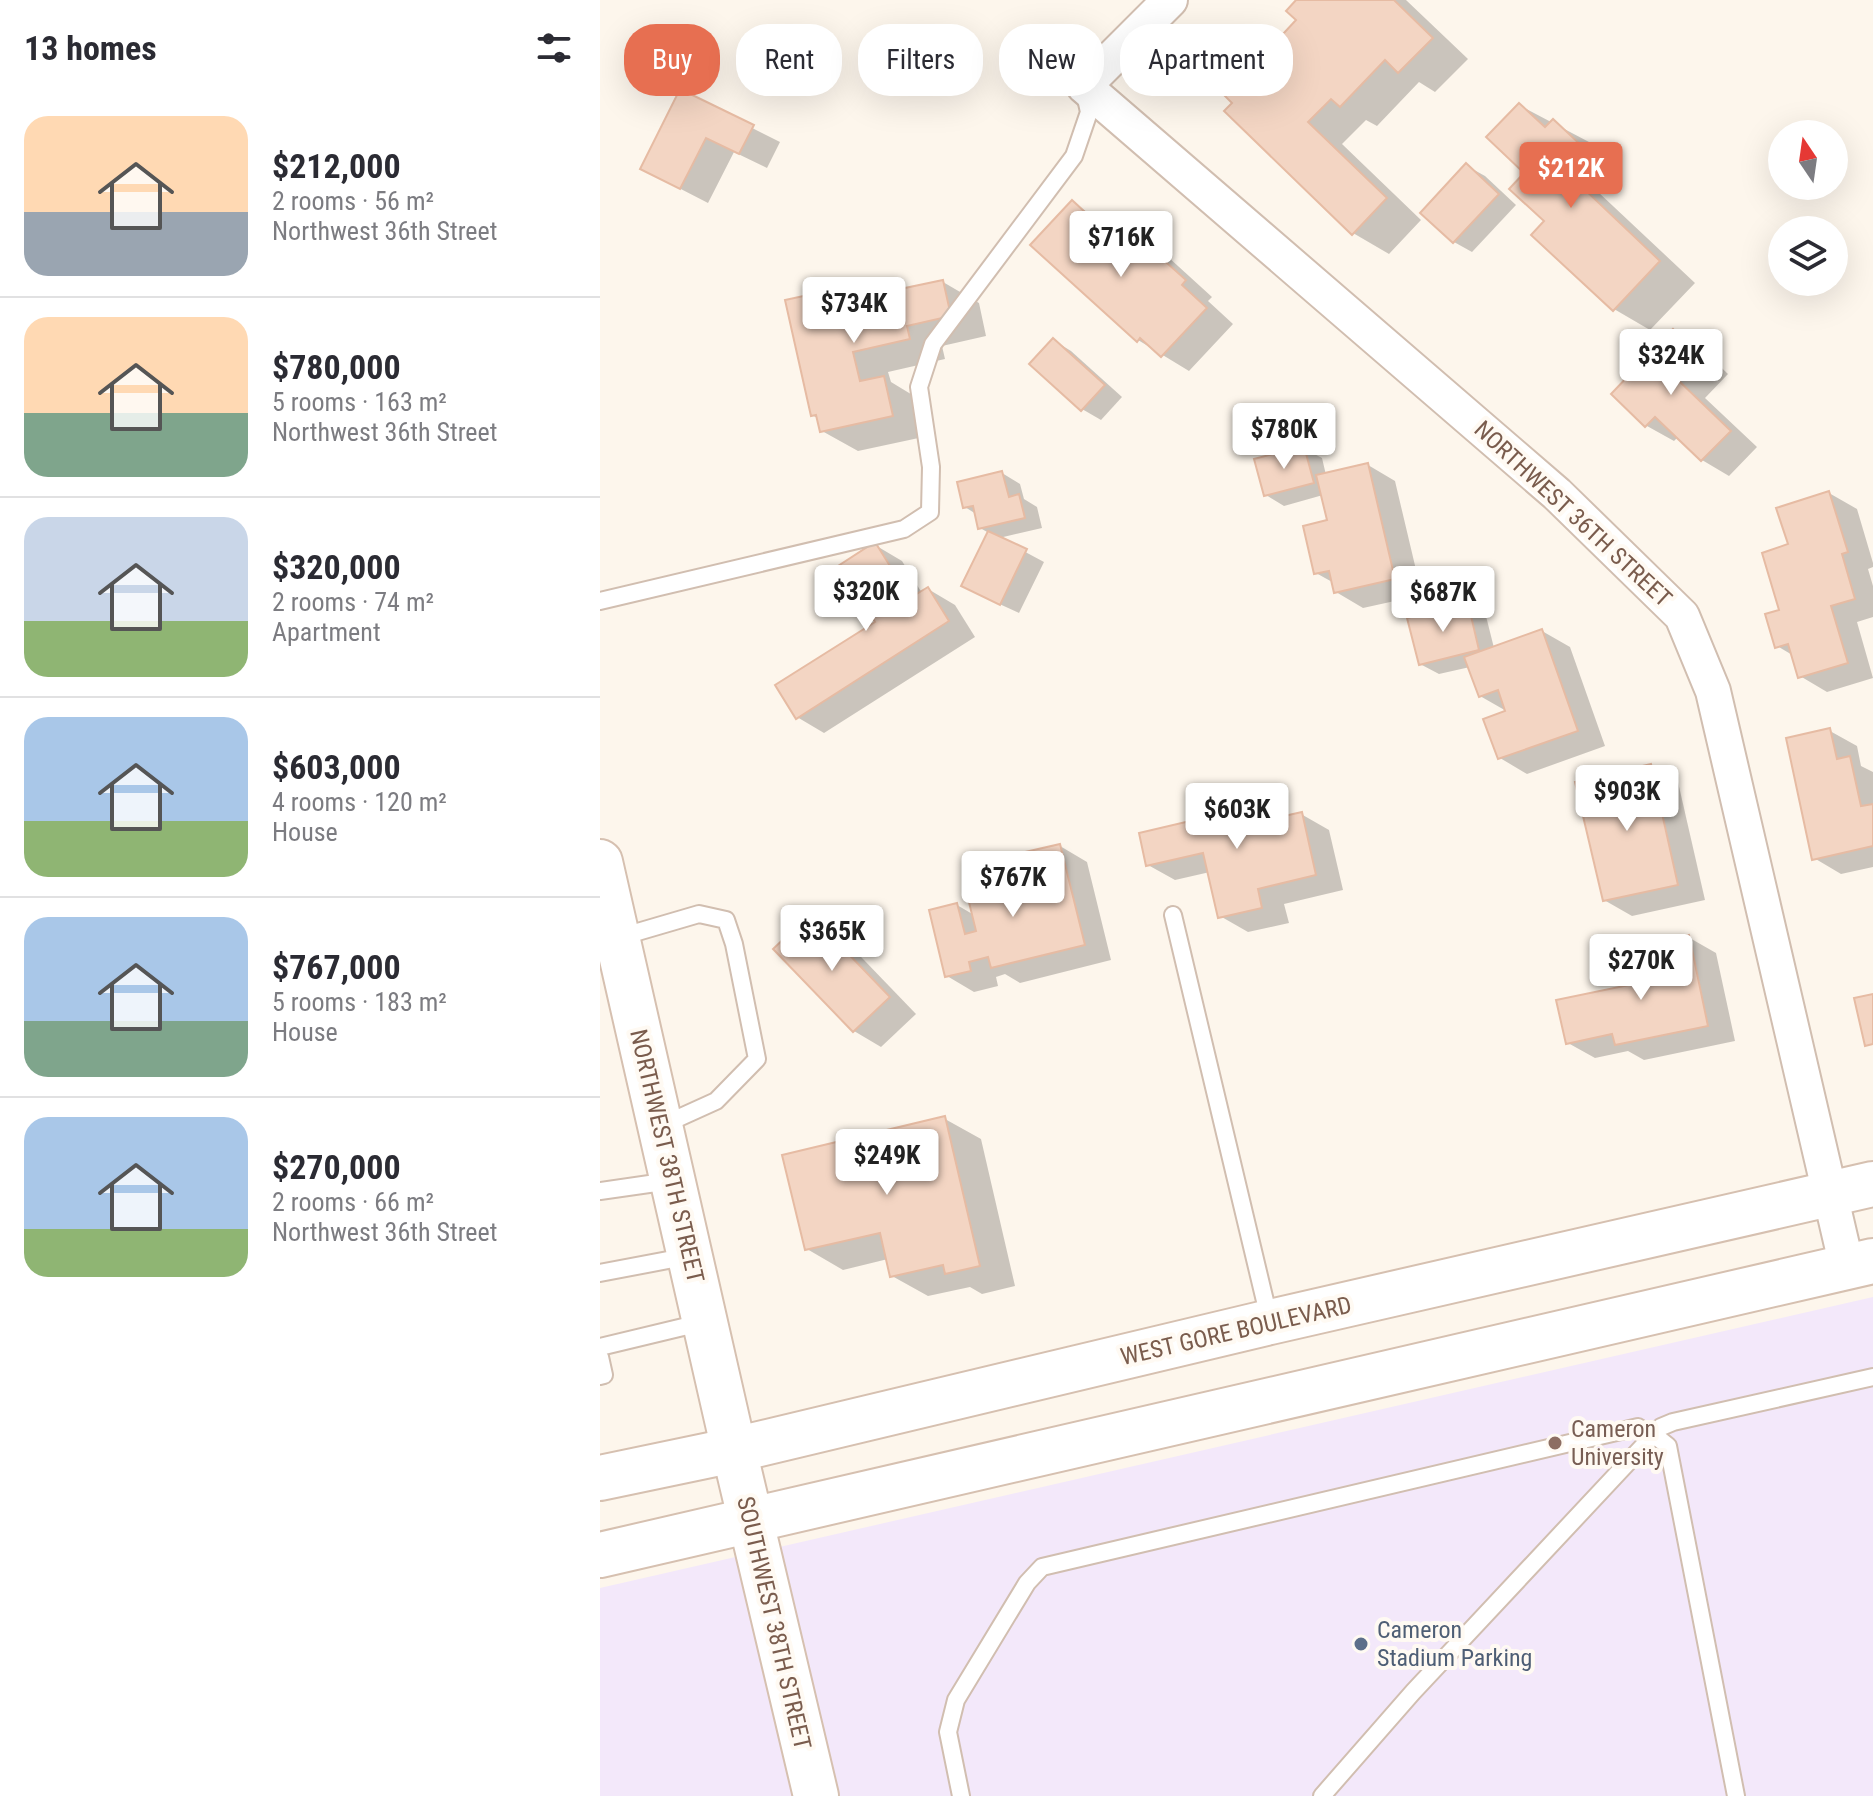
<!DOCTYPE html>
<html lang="en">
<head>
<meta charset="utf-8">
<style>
  :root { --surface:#fff; --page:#f7f7f7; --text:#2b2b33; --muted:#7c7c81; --line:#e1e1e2; --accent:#e76f51 }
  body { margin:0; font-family:"Roboto Condensed",sans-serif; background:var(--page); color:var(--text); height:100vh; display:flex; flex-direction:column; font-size:30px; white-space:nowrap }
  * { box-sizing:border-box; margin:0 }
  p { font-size:26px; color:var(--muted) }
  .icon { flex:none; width:44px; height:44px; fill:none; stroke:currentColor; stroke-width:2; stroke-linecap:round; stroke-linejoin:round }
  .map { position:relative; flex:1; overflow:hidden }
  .details { display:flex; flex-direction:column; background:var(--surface); width:600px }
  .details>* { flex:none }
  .banner { position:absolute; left:24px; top:24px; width:760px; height:72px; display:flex; gap:16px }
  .needle { width:52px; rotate:347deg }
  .tools { position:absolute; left:1168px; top:120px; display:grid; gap:16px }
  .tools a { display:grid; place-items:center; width:80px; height:80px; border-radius:50%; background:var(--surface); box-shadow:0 8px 32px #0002; font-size:40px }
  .price { position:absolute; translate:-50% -68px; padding:0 18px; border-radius:8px; background:#fff; color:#222; font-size:26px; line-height:52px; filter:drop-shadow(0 2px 4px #0008) }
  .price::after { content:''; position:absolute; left:50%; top:48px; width:24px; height:18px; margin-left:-12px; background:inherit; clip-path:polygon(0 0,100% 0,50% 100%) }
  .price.on { background:var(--accent); color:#fff }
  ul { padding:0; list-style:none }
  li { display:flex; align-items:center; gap:24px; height:200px; padding:0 24px }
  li+li { border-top:2px solid var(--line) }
  li span { display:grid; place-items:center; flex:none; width:224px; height:160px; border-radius:24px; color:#555 }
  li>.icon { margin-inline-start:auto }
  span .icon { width:96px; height:96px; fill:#fffc; stroke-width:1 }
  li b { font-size:34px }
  h2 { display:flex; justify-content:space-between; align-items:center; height:96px; padding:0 24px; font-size:34px }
  .tag { padding:0 28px; border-radius:32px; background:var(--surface); box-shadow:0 8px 32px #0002; font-size:28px; line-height:72px }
  .tag.on { background:var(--accent); color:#fff }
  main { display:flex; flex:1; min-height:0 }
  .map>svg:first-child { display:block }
  .education { fill:#f3e8fa }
  .shadow { fill:#0003 }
  .building { fill:#f3d5c3; stroke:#e6bba3; stroke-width:2 }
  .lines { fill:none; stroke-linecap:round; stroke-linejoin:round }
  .service-casing { stroke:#d1beb0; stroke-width:20 }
  .minor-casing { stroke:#d1beb0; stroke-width:38 }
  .secondary-casing { stroke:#d6c0b0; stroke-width:48 }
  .service { stroke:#fff; stroke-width:16 }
  .minor { stroke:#fff; stroke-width:34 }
  .secondary { stroke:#fff; stroke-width:44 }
  .education-dot { fill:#8d6e63; stroke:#fffaf3; stroke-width:3 }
  .service-dot { fill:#5c6f8a; stroke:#fffaf3; stroke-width:3 }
  .labels { text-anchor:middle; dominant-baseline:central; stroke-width:8; stroke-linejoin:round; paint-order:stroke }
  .street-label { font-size:24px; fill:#7a5c4d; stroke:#fffaf3 }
  .education-label { font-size:24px; fill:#785e54; stroke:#fffaf3; text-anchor:start }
  .service-label { font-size:24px; fill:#4e5e75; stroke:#fffaf3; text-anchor:start }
</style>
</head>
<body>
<main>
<section class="details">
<h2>13 homes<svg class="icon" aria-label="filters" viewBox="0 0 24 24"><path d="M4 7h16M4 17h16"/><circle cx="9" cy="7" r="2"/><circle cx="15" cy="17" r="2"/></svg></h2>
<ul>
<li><span style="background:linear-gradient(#ffd9b3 60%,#9aa5b1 0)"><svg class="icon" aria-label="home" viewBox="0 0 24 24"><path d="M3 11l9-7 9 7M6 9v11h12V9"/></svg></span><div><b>$212,000</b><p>2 rooms · 56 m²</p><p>Northwest 36th Street</p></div></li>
<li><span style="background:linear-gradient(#ffd9b3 60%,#7fa58c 0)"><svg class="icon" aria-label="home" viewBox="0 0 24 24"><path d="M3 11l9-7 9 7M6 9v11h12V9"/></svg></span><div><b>$780,000</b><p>5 rooms · 163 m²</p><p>Northwest 36th Street</p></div></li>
<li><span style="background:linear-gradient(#c9d6e8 65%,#8fb573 0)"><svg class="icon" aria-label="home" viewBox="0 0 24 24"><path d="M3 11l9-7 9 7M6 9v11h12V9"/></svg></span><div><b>$320,000</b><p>2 rooms · 74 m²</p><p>Apartment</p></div></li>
<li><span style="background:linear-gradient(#a9c7e8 65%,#8fb573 0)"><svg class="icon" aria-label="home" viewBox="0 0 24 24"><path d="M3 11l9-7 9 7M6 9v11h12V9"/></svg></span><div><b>$603,000</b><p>4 rooms · 120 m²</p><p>House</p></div></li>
<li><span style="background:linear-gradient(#a9c7e8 65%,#7fa58c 0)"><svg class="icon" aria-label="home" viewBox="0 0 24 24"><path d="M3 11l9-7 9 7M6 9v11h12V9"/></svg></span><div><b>$767,000</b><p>5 rooms · 183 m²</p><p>House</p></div></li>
<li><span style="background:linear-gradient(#a9c7e8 70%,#8fb573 0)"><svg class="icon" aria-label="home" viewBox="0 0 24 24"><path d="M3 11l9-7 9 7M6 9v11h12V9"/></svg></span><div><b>$270,000</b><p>2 rooms · 66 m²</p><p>Northwest 36th Street</p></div></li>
</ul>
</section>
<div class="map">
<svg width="1273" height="1796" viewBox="0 0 1273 1796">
  <rect width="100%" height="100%" fill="#fdf6ec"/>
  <path class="education" d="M1273 1297V1796H0V1588Z"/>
  <g class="shadow">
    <path d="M699 0H806L868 59 835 92 819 82 777 126 766 120 742 144 821 220 789 254 753 233 634 102 651 58 658 63 699 20Z"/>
    <path d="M81 92 180 142 167 168 134 152 108 203 42 169Z"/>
    <path d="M919 105 989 142 1017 169 997 191 1095 283 1050 330 1014 309 947 221 927 173Z"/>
    <path d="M867 166 885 176 916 205 872 252 854 242Z"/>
    <path d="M472 203 499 219 532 249 539 240 567 256 612 297 608 301 633 324 589 371 538 340Z"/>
    <path d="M343 282 379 303 386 336 342 346 345 359 288 372 291 382 319 399 328 436 258 451 222 431 219 419 212 415 263 285 281 295Z"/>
    <path d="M1074 332 1101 348 1128 374 1105 398 1157 447 1129 476 1102 460 1078 437 1074 441 1047 426 1014 394Z"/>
    <path d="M453 340 471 351 522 397 501 420 482 409 432 364Z"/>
    <path d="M703 448 722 458 726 475 768 465 795 481 822 595 763 608 736 592 734 583 716 573 729 522 723 495 684 506 666 495Z"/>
    <path d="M402 473 420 484 424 499 437 507 442 528 399 538 444 562 419 613 382 596 389 533 380 528 376 514 365 507Z"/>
    <path d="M1229 493 1257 509 1273 563V567L1268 569 1273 586V617L1257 622 1273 678 1227 692 1200 676 1194 656 1177 646 1190 546Z"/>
    <path d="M275 545 302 561 322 593 328 589 355 605 375 637 224 733 197 717 277 622Z"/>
    <path d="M867 605 886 616 894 648 942 631 970 647 1005 746 927 774 900 758 908 712 880 696 870 667 839 674 820 664Z"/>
    <path d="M1230 731 1257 746 1261 766 1273 772V867L1241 874 1214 858Z"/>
    <path d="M1051 767 1078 782 1105 900 1032 916 1004 900Z"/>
    <path d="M655 795 683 810 684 818 701 814 729 830 743 890 684 904 689 923 648 932 620 916 610 872 575 880 548 865Z"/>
    <path d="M460 846 487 862 511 960 420 983 405 974 396 977 398 986 374 992 347 976 357 905 374 915 434 880Z"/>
    <path d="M210 916 237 932 316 1014 281 1047 254 1031Z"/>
    <path d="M1088 937 1116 953 1135 1041 1044 1060 1028 1051 995 1058 968 1043 1061 980Z"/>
    <path d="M345 1119 381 1139 415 1286 382 1294 370 1287 328 1296 292 1276 288 1259 243 1270 207 1249Z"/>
  </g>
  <g class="building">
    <path d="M696 0H794L833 38 798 73 785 60 740 107 731 99 708 122 787 198 752 235 624 111 632 103 618 89 650 56 657 62 696 20 686 11Z"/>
    <path d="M80 89 154 125 139 154 106 138 80 189 40 169Z"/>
    <path d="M919 103 945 127 953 119 983 147 963 169 1060 261 1013 311 931 235 944 221 909 189 924 173 886 137Z"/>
    <path d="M866 163 899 194 853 243 820 213Z"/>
    <path d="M472 200 527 251 539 238 586 280 582 285 607 308 561 357 540 338 537 342 430 245Z"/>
    <path d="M343 280 351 316 307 326 310 339 253 352 260 381 284 376 293 416 220 432 216 415 211 416 185 300 264 283 267 296Z"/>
    <path d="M1073 329 1102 357 1079 381 1131 431 1101 461 1055 417 1045 427 1011 394Z"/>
    <path d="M453 338 505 385 481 411 429 364Z"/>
    <path d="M704 446 714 483 664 496 654 459Z"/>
    <path d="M768 463 795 579 734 593 729 571 714 574 703 526 727 520 716 475Z"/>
    <path d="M402 471 409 497 419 494 425 518 378 529 373 506 363 508 357 482Z"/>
    <path d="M1229 491 1248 552 1242 554 1255 599 1231 606 1248 663 1198 678 1188 644 1175 648 1165 614 1179 610 1162 553 1188 544 1176 508Z"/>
    <path d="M388 531 427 549 400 605 361 586Z"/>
    <path d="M275 542 310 598 328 587 349 621 196 719 175 685 275 622 238 566Z"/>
    <path d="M868 603 879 650 819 665 807 618Z"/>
    <path d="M942 629 978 731 898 759 883 719 905 711 898 690 879 697 864 657Z"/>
    <path d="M1230 728 1237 759 1250 756 1261 806 1273 804V846L1212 860 1186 738Z"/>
    <path d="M1051 764 1078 885 1003 901 975 782Z"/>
    <path d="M656 793 662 821 702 812 716 875 658 889 662 908 618 918 603 853 546 866 539 833 620 814 617 801Z"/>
    <path d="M460 844 485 945 391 968 388 957 369 962 371 971 345 977 329 910 357 903 365 934 376 931 367 894 431 878 425 852Z"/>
    <path d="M210 914 290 997 253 1032 173 949Z"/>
    <path d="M1089 935 1108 1026 1015 1045 1012 1034 966 1044 956 1000 1058 979 1051 943Z"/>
    <path d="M1273 994V1044L1265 1046 1254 998Z"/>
    <path d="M345 1116 380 1266 345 1274 343 1265 290 1277 280 1233 205 1250 182 1155Z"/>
  </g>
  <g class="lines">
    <defs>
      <g id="service">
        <path d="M0 601 304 529 330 512 331 467 319 387 333 344 474 156 489 112 485 94"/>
        <path d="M573 915 670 1322"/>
        <path d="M17 938 99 914 126 920 134 944 157 1059 116 1101 63 1125"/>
        <path d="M0 1191 70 1181"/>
        <path d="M0 1273 89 1256"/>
        <path d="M0 1347 104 1322"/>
        <path d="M0 1357 4 1375 0 1376"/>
        <path d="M1053 1434 1068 1446 1136 1796"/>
        <path d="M361 1796 348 1732 356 1700 427 1583 442 1567 1038 1427 1049 1437"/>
        <path d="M722 1796 813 1692 1061 1427 1073 1422 1273 1377"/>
      </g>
      <path id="minor" d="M570 0 484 86 957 494 1082 616 1113 691 1247 1267"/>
      <g id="secondary">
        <path d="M0 862 134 1450 216 1796"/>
        <path d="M0 1478 134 1450 670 1322 1273 1184"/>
        <path d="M0 1555 1273 1261"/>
      </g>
    </defs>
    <use href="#service" class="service-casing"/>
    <use href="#minor" class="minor-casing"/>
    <use href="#secondary" class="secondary-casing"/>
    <use href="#service" class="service"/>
    <use href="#minor" class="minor"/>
    <use href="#secondary" class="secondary"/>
  </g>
  <circle class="education-dot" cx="955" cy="1443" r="8"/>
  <circle class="service-dot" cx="761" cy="1644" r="8"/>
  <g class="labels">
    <g class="street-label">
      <text transform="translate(973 514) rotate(43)">NORTHWEST 36TH STREET</text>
      <text transform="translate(67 1156) rotate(77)">NORTHWEST 38TH STREET</text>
      <text transform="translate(636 1331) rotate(-13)">WEST GORE BOULEVARD</text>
      <text transform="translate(174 1623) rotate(77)">SOUTHWEST 38TH STREET</text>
    </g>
    <g class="education-label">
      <text x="971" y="1429">Cameron<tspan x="971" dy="28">University</tspan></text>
    </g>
    <g class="service-label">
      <text x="777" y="1630">Cameron<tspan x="777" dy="28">Stadium Parking</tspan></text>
    </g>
  </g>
</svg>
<div class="tools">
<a><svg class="needle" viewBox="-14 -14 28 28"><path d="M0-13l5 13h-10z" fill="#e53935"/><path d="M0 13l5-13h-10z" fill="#7c7c81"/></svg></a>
<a><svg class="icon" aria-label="layers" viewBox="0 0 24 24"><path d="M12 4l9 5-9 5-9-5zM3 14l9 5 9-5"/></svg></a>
</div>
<b class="price on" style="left:971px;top:210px">$212K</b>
<b class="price" style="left:521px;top:279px">$716K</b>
<b class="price" style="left:254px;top:345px">$734K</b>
<b class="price" style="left:1071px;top:397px">$324K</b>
<b class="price" style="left:684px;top:471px">$780K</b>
<b class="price" style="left:266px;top:633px">$320K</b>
<b class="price" style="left:843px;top:634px">$687K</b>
<b class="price" style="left:1027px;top:833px">$903K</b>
<b class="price" style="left:637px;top:851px">$603K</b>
<b class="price" style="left:413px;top:919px">$767K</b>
<b class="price" style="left:232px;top:973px">$365K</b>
<b class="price" style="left:1041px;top:1002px">$270K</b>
<b class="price" style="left:287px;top:1197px">$249K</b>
<div class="banner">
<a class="tag on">Buy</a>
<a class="tag">Rent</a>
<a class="tag">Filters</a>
<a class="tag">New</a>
<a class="tag">Apartment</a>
</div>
</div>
</main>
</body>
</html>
